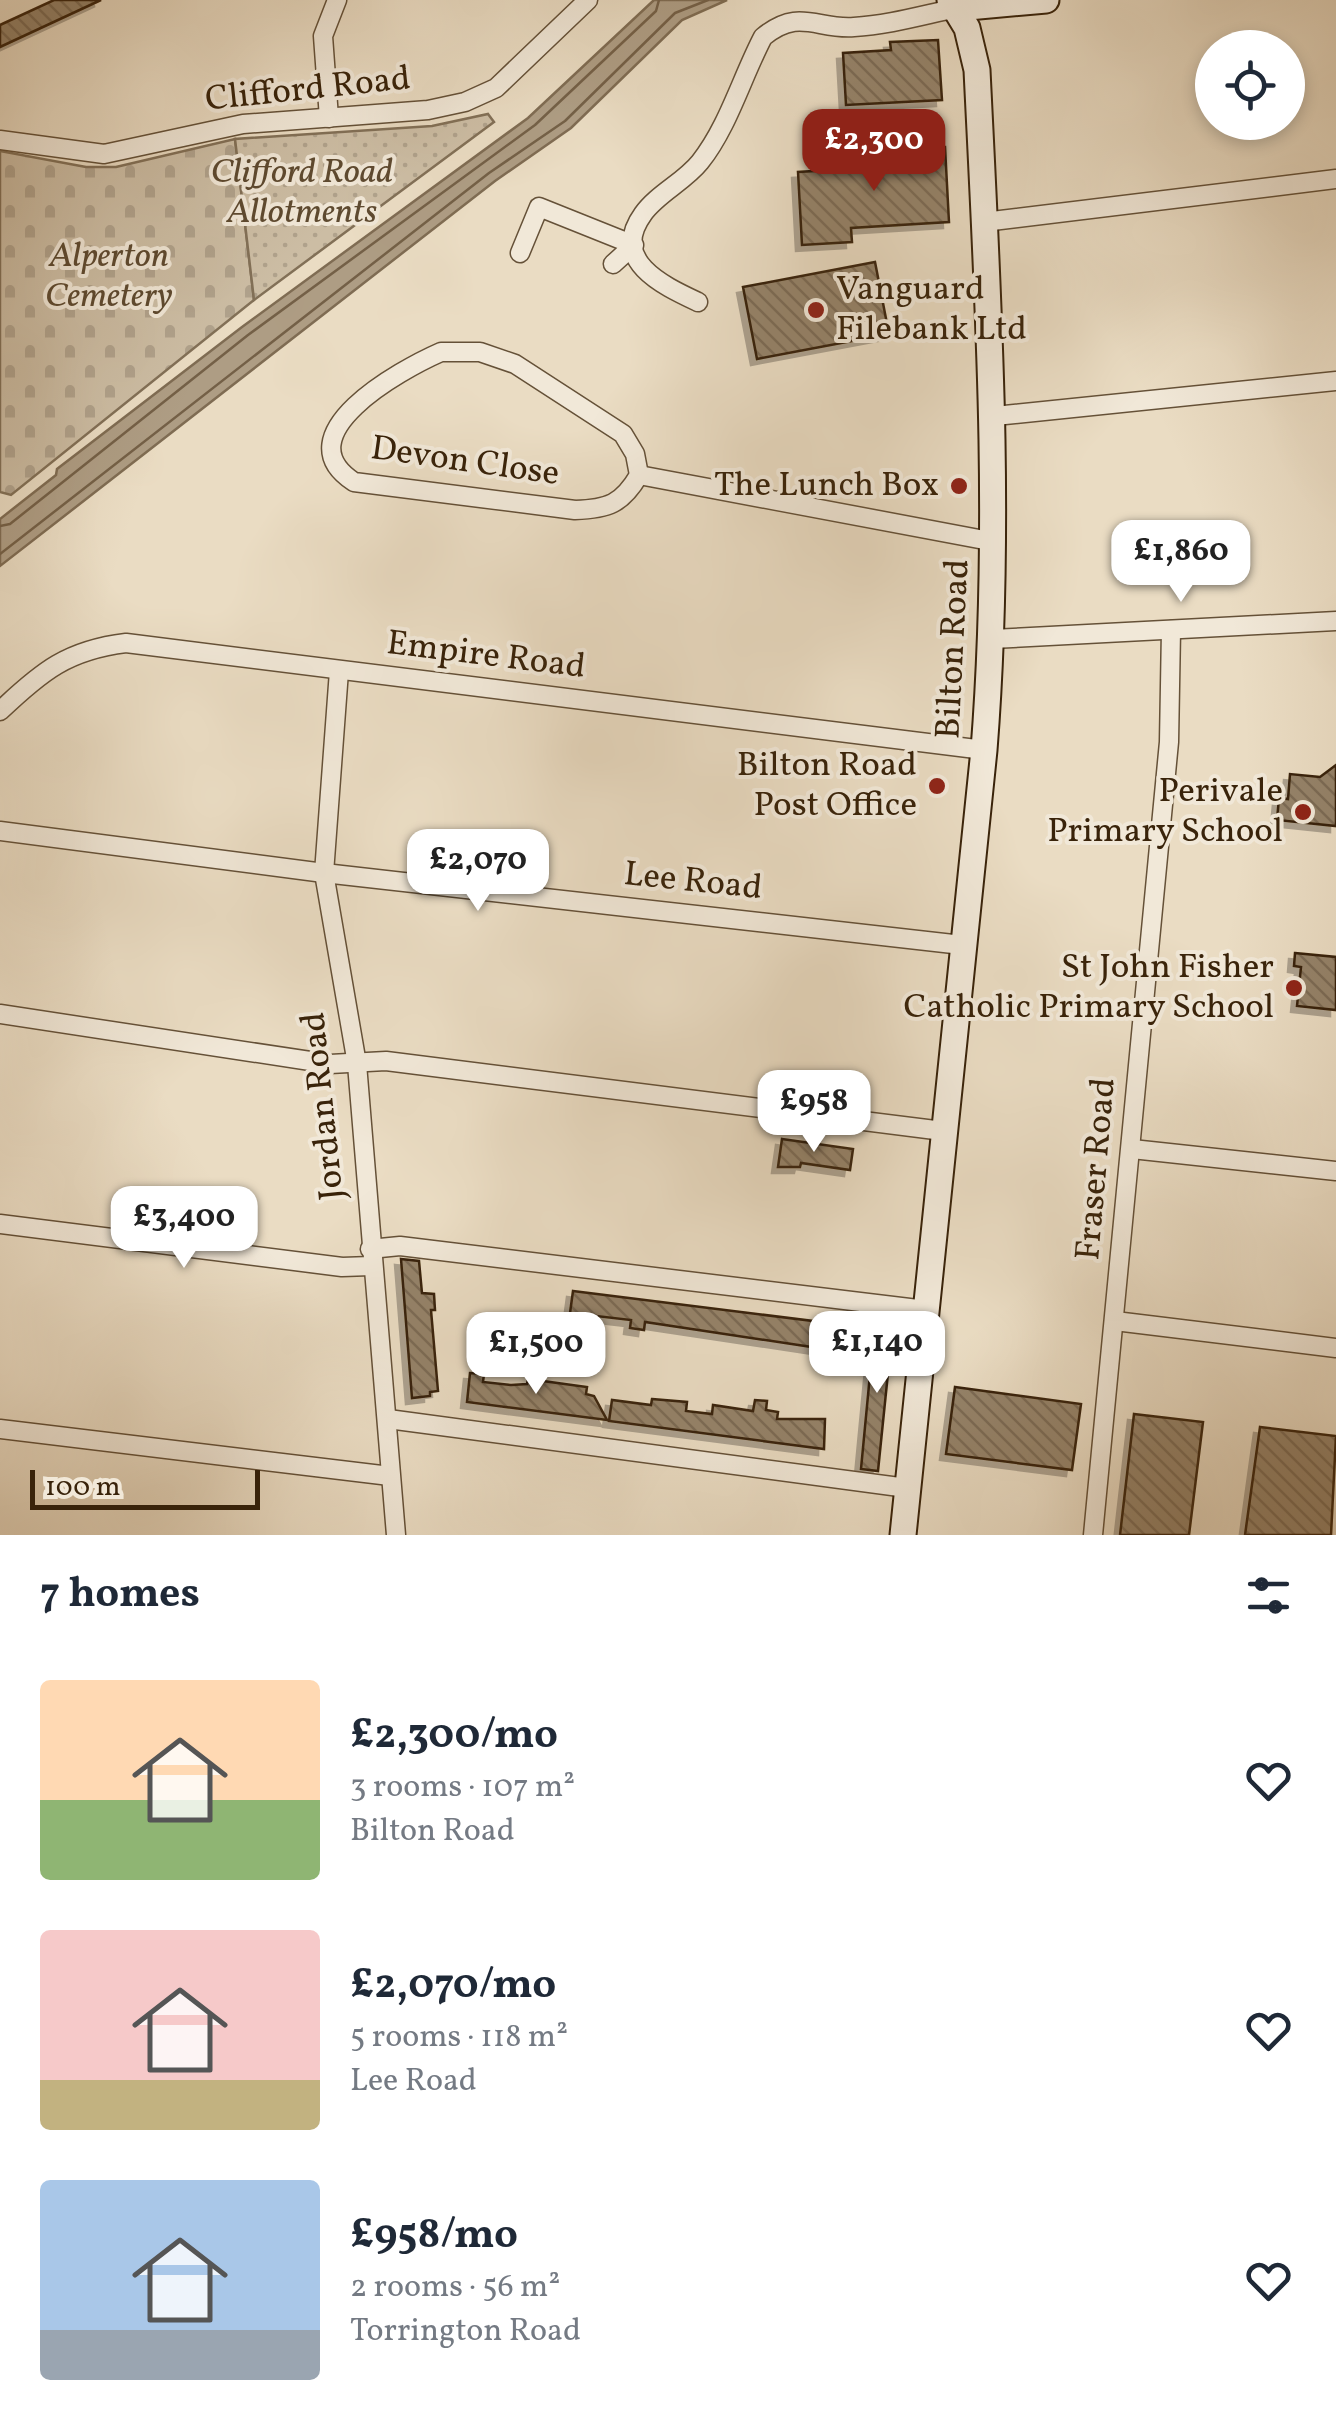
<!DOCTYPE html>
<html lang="en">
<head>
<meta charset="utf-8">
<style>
  :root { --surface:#fff; --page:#f2f2f3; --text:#1f2937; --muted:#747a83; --accent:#8f2418 }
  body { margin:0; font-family:Vollkorn,serif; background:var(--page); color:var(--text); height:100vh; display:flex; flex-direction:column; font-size:38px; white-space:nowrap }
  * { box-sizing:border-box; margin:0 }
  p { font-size:32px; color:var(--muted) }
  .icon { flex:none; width:55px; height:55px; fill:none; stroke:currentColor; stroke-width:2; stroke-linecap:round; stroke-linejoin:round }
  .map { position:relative; height:1535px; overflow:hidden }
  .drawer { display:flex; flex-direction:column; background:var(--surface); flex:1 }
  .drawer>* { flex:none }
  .buttons { position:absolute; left:1195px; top:30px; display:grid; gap:20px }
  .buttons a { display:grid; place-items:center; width:110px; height:110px; border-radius:50%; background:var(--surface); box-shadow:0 5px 15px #0003; font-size:50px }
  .scale { position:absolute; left:30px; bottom:25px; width:230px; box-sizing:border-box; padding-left:10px; border:5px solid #39230a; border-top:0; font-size:28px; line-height:35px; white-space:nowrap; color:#39230a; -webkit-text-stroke:8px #f1e8d8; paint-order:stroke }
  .price { position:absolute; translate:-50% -85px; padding:0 22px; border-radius:20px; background:#fff; color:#222; font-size:32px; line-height:65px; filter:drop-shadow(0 2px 5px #0008) }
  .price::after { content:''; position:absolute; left:50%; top:60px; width:30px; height:22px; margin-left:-15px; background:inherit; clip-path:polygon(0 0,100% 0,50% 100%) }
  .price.on { background:var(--accent); color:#fff }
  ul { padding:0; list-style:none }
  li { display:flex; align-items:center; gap:30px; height:250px; padding:0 40px }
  li span { display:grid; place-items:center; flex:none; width:280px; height:200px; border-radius:10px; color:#555 }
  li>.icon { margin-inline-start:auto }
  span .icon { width:120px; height:120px; fill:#fffc; stroke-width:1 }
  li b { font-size:42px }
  h2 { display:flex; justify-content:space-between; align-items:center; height:120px; padding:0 40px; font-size:42px }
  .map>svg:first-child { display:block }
  .cemetery { fill:url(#cemetery-stones); stroke:#827057; stroke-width:2.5 }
  .garden { fill:url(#garden-dots); stroke:#827057; stroke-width:2.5 }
  .water { fill:#ae9d84; stroke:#7f6c53; stroke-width:2.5 }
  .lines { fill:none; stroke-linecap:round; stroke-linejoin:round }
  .shore { stroke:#746047; stroke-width:2.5 }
  .building { fill:url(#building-back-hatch); stroke:#39230a; stroke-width:2.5; filter:url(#shadow) }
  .street-casing { stroke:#655138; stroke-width:21 }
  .secondary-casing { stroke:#39230a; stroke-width:29 }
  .street { stroke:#f1e8d8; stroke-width:18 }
  .secondary { stroke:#f1e8d8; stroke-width:25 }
  .poi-dot { fill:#8f2418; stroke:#f1e8d8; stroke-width:4 }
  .labels { text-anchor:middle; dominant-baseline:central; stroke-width:8; stroke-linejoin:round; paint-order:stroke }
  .street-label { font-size:35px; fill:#39230a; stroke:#f1e8d8 }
  .park-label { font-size:35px; font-style:italic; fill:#5e4a30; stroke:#f1e8d8 }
  .poi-label { font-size:35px; fill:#39230a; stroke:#f1e8d8; text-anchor:end }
</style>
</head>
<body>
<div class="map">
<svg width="1336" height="1535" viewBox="0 0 1336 1535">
  <defs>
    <pattern id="cemetery-stones" width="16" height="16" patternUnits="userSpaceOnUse" patternTransform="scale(2.5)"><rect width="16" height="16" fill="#ccbda4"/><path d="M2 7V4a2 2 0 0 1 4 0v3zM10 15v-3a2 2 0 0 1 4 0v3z" fill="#b0a28c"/></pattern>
    <pattern id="garden-dots" width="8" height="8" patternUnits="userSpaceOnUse" patternTransform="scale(2.5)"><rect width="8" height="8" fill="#ccbda4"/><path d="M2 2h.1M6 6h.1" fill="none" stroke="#b0a28c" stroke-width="1.8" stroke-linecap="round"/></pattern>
    <pattern id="building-back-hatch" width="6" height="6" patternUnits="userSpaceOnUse" patternTransform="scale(2.5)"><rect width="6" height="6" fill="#95836a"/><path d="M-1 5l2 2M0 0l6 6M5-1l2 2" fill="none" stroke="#7b6b55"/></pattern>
    <filter id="shadow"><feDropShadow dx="-6" dy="6" stdDeviation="0" flood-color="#0004"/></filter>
  </defs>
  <rect width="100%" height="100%" fill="#eadcc3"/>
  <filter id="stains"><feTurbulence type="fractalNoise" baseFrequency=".002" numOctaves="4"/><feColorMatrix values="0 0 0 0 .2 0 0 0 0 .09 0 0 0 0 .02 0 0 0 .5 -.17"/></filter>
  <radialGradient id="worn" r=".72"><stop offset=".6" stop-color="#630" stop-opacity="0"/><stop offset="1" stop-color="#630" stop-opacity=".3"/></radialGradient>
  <path class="cemetery" d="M235 139 254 300 11 495 0 492V151L86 167H116Z"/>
  <path class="garden" d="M488 114 494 122 254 300 235 139 432 126Z"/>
  <path class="water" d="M654 0H727L682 20 571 128 495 181 0 566V519L56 475 57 469 242 327 528 118Z"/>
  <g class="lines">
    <g class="shore">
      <path d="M0 526 10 524 248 335 535 125 656 11 659 0"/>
      <path d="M0 554 489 173 565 121 675 13 708 0"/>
    </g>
  </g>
  <g class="building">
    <path d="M54 0H101L0 47V25Z"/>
    <path d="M938 40 942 100 846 105 843 53 891 50 890 42Z"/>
    <path d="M945 147 949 222 851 228 852 242 802 245 798 172 846 169 845 153Z"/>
    <path d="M875 262 889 334 757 359 743 287Z"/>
    <path d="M1336 765V826L1277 820 1279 798 1288 799 1290 774 1320 777Z"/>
    <path d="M1295 953 1336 957V1010L1297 1006 1301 967 1294 966Z"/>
    <path d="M782 1139 853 1149 850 1170 801 1163 800 1167H778Z"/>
    <path d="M401 1259 419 1261 422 1293 434 1294 435 1310H431L438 1391 430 1392V1396L412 1398Z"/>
    <path d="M573 1291 829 1323 835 1344 826 1343 825 1349 645 1322 644 1330 630 1328 631 1320 570 1313Z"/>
    <path d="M875 1322 893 1324 878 1471 861 1469Z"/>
    <path d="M470 1373 484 1374 483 1382 511 1385 527 1384 528 1379 587 1387 586 1394 594 1396 607 1420 467 1402Z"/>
    <path d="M955 1387 1081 1404 1072 1470 946 1454Z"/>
    <path d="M652 1399 687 1402 686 1411 712 1414 713 1405 753 1411 755 1400 767 1401 766 1410 778 1412 777 1419H825L824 1449 609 1421 612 1400 651 1405Z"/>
    <path d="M1134 1414 1203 1422 1189 1535H1120Z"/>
    <path d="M1260 1427 1336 1436 1331 1535H1245Z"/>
  </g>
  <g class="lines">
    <defs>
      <g id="street">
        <path d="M329 118 323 36 337 0"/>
        <path d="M0 140 104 154 243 124 428 110 465 102 496 88 588 0"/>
        <path d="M984 222 1336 179"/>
        <path d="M520 253 539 207 634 245 613 264"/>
        <path d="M698 302C664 286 609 261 643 214 657 194 684 182 700 162 728 127 742 77 763 37 799 7 817 30 854 27 889 25 923 15 957 8"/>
        <path d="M441 352H480L515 364 623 434 635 454 639 475C622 504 608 509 575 510L354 482C282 435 400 370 441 352Z"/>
        <path d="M995 416 1336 381"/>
        <path d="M639 475 995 542"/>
        <path d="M992 639 1336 621"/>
        <path d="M339 671 324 873 357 1064 396 1535"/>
        <path d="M0 711C42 671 68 650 126 643L984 750"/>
        <path d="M0 831 324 873 962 945"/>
        <path d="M0 1014 330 1064 386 1061 943 1131"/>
        <path d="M1132 1149 1336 1171"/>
        <path d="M0 1224 342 1267 371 1266"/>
        <path d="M370 1249 400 1246 926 1310"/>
        <path d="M1115 1321 1336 1348"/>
        <path d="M388 1419 907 1488"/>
        <path d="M0 1429 390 1476"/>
        <path d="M1093 1535 1169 742 1171 630"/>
      </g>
      <g id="secondary">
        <path d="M957 8 1046 0"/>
        <path d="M903 1535 984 750C1002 522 988 297 977 70L967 28 950 0"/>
      </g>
    </defs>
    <use href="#street" class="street-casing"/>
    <use href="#secondary" class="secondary-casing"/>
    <use href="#street" class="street"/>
    <use href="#secondary" class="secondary"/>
  </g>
  <g class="poi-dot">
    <circle cx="816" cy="310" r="10"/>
    <circle cx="959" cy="486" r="10"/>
    <circle cx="937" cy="786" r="10"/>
    <circle cx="1303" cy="812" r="10"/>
    <circle cx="1294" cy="988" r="10"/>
  </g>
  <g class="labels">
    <g class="street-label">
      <text transform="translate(308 90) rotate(-6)">Clifford Road</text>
      <text transform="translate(465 462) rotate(8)">Devon Close</text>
      <text transform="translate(954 649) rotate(-87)">Bilton Road</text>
      <text transform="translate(486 656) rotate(7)">Empire Road</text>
      <text transform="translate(693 882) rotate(6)">Lee Road</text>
      <text transform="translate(324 1106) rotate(-96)">Jordan Road</text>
      <text transform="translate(1097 1169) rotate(-85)">Fraser Road</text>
    </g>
    <g class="park-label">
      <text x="302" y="173">Clifford Road<tspan x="302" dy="40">Allotments</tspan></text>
      <text x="109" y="257">Alperton<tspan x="109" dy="40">Cemetery</tspan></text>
    </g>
    <g class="poi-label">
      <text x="836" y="290" text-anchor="start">Vanguard<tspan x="836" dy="40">Filebank Ltd</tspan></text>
      <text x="939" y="486">The Lunch Box</text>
      <text x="917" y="766">Bilton Road<tspan x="917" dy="40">Post Office</tspan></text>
      <text x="1283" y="792">Perivale<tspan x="1283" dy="40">Primary School</tspan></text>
      <text x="1274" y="968">St John Fisher<tspan x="1274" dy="40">Catholic Primary School</tspan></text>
    </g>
  </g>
  <rect width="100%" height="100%" filter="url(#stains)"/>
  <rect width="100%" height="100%" fill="url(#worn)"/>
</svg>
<div class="buttons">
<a><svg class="icon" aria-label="locate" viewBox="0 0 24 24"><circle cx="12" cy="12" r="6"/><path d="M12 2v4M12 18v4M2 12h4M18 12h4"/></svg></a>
</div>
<div class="scale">100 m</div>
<b class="price on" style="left:874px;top:194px">£2,300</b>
<b class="price" style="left:1181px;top:605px">£1,860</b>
<b class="price" style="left:478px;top:914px">£2,070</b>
<b class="price" style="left:814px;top:1155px">£958</b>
<b class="price" style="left:184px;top:1271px">£3,400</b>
<b class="price" style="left:877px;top:1396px">£1,140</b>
<b class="price" style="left:536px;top:1397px">£1,500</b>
</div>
<section class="drawer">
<h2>7 homes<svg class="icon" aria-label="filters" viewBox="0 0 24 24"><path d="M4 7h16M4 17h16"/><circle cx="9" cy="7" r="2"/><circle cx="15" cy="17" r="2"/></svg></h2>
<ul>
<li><span style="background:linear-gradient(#ffd9b3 60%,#8fb573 0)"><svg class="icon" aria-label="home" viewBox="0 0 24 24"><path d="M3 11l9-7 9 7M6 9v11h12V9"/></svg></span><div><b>£2,300/mo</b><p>3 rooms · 107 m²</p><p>Bilton Road</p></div><svg class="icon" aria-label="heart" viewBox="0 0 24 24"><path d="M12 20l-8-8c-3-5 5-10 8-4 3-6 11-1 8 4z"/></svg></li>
<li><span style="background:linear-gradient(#f6c9c9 75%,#c2b280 0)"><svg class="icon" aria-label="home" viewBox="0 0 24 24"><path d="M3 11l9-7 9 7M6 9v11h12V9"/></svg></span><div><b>£2,070/mo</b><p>5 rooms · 118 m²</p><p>Lee Road</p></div><svg class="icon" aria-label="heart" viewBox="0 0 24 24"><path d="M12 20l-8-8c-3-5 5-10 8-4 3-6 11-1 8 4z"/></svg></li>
<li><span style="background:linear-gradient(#a9c7e8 75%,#9aa5b1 0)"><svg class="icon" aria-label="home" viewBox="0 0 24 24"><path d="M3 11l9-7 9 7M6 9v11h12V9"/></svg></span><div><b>£958/mo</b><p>2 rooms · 56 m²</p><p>Torrington Road</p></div><svg class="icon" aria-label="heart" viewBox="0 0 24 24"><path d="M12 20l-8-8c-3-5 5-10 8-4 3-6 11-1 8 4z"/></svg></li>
</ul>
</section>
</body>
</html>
